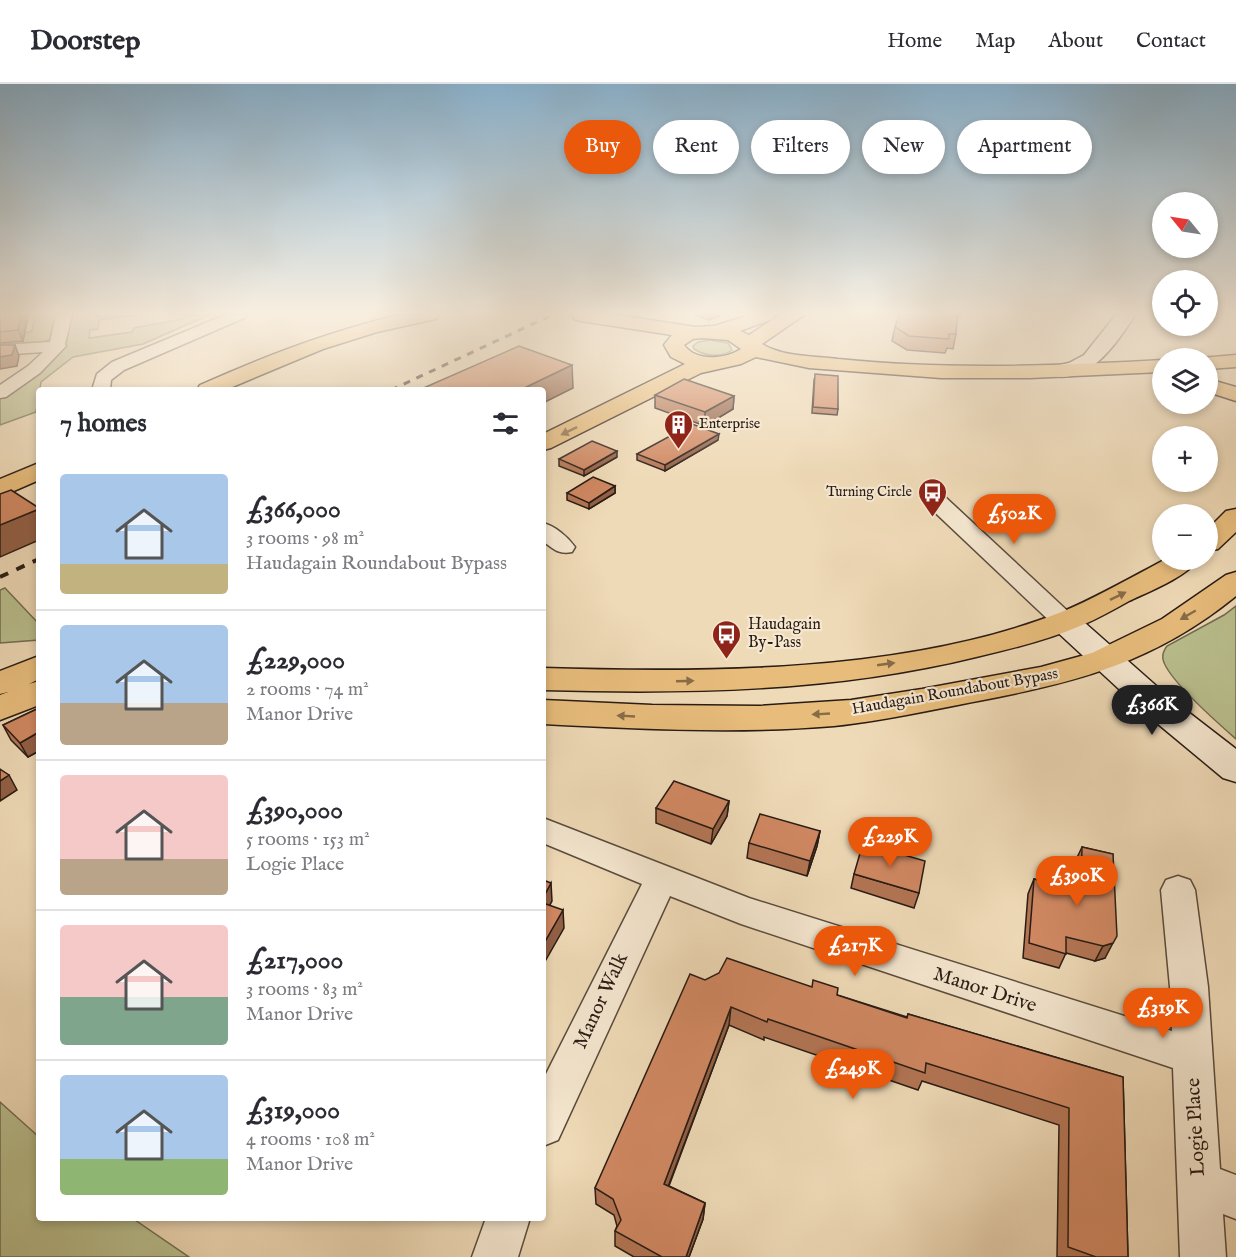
<!DOCTYPE html>
<html lang="en">
<head>
<meta charset="utf-8">
<style>
  :root { --surface:#fff; --page:#f2f2f3; --text:#2b2b33; --muted:#7c7c81; --line:#e1e1e2; --accent:#ea580c }
  body { margin:0; font-family:"IM FELL English",serif; background:var(--page); color:var(--text); height:100vh; display:flex; flex-direction:column; font-size:22px; white-space:nowrap }
  * { box-sizing:border-box; margin:0 }
  p { font-size:20px; color:var(--muted) }
  .icon { flex:none; width:33px; height:33px; fill:none; stroke:currentColor; stroke-width:2; stroke-linecap:round; stroke-linejoin:round }
  .map { position:relative; flex:1; overflow:hidden }
  .details { position:absolute; left:36px; top:303px; width:510px; height:834px; display:flex; flex-direction:column; background:var(--surface); border-radius:6px; box-shadow:0 3px 9px #0003 }
  .details>* { flex:none }
  .hud { position:absolute; left:564px; top:36px; width:570px; height:54px; display:flex; gap:12px }
  .needle { width:39px; rotate:300deg }
  .buttons { position:absolute; left:1152px; top:108px; display:grid; gap:12px }
  .buttons a { display:grid; place-items:center; width:66px; height:66px; border-radius:50%; background:var(--surface); box-shadow:0 3px 9px #0003; font-size:30px }
  .price { position:absolute; translate:-50% -51px; padding:0 14px; border-radius:21px; background:var(--accent); color:#fff; font-size:20px; line-height:39px; filter:drop-shadow(0 2px 3px #0008) }
  .price::after { content:''; position:absolute; left:50%; top:36px; width:18px; height:14px; margin-left:-9px; background:inherit; clip-path:polygon(0 0,100% 0,50% 100%) }
  .price.on { background:#222; color:#fff }
  ul { padding:0; list-style:none }
  li { display:flex; align-items:center; gap:18px; height:150px; padding:0 24px }
  li+li { border-top:2px solid var(--line) }
  li span { display:grid; place-items:center; flex:none; width:168px; height:120px; border-radius:6px; color:#555 }
  li>.icon { margin-inline-start:auto }
  span .icon { width:72px; height:72px; fill:#fffc; stroke-width:1 }
  li b { font-size:26px }
  h2 { display:flex; justify-content:space-between; align-items:center; height:72px; padding:0 24px; font-size:26px }
  .pill { padding:0 21px; border-radius:27px; background:var(--surface); box-shadow:0 3px 9px #0003; font-size:21px; line-height:54px }
  .pill.on { background:var(--accent); color:#fff }
  header { display:flex; align-items:center; gap:36px; box-sizing:border-box; height:84px; padding:0 30px; background:var(--surface); border-bottom:2px solid var(--line) }
  header strong { font-size:28px }
  nav { display:flex; gap:33px; margin-inline-start:auto; font-size:21px }
  .map>svg:first-child { display:block }
  .green { fill:#babf8e; stroke:#716d51; stroke-width:1.5 }
  .lines { fill:none; stroke-linecap:round; stroke-linejoin:round }
  .street-casing { stroke:#5a4b3d; stroke-width:3 }
  .secondary-casing { stroke:#281b14; stroke-width:3 }
  .primary-casing { stroke:#281b14; stroke-width:3 }
  .street { fill:#f5e7d0; fill-rule:evenodd }
  .secondary { fill:#f5e7d0; fill-rule:evenodd }
  .primary { fill:#e8bd7c; fill-rule:evenodd }
  .rail-far1 { stroke:#281b14; stroke-width:3; stroke-dasharray:7 7; stroke-linecap:butt }
  .rail { stroke:#281b14; stroke-width:4; stroke-dasharray:9 9; stroke-linecap:butt }
  .wall { fill:#b37554; stroke:#281b14; stroke-width:1.5 }
  .shaded-wall { fill:#925f45; stroke:#281b14; stroke-width:1.5 }
  .building { fill:#d08862; stroke:#281b14; stroke-width:1.5 }
  .oneway { fill:#886c48 }
  .labels { text-anchor:middle; dominant-baseline:central; stroke-width:4.5; stroke-linejoin:round; paint-order:stroke }
  .far-poi-label { font-size:14px; fill:#281b14; stroke:#f5e7d0; text-anchor:start }
  .poi-label { font-size:16px; fill:#281b14; stroke:#f5e7d0; text-anchor:start }
  .street-label { font-size:16px; fill:#281b14; stroke:#f5e7d0 }
  .near-street-label { font-size:20px; fill:#281b14; stroke:#f5e7d0 }
</style>
</head>
<body>
<header>
<strong>Doorstep</strong>
<nav><a>Home</a><a>Map</a><a>About</a><a>Contact</a></nav>
</header>
<div class="map">
<svg width="1236" height="1173" viewBox="0 0 1236 1173">
  <rect width="100%" height="100%" fill="#efdab7"/>
  <filter id="stains"><feTurbulence type="fractalNoise" baseFrequency=".00333" numOctaves="4"/><feColorMatrix values="0 0 0 0 .2 0 0 0 0 .09 0 0 0 0 .02 0 0 0 .5 -.17"/></filter>
  <radialGradient id="worn" r=".72"><stop offset=".6" stop-color="#630" stop-opacity="0"/><stop offset="1" stop-color="#630" stop-opacity=".3"/></radialGradient>
  <g class="green">
    <path d="M35 231H56L53 254 36 261 22 262 23 255 19 251 32 247Z"/>
    <path d="M71 231H97V233L138 231 99 236 98 245 90 246 89 254 132 248 134 244 182 235 188 231H209L143 260 73 273 41 298 36 328 0 341V314C37 289 65 279 71 231Z"/>
    <path d="M710 256 728 259 732 266C721 274 705 272 694 265L693 262 698 258Z"/>
    <path d="M5 504 39 540V556L0 559V506Z"/>
    <path d="M1236 522V655C1220 641 1166 594 1163 575 1162 570 1164 566 1167 562L1224 531Z"/>
    <path d="M0 1018 39 1053V1134H132L189 1173H0Z"/>
  </g>
  <g class="lines">
    <defs>
      <g id="street">
        <path d="M56 231H72L65 260 66 262 40 289 6 313 0 314V301L28 282 43 268 0 271V261L50 258Z"/>
        <path d="M225 231H247L244 234 124 286 111 296 110 306H92L97 290 112 278Z"/>
        <path d="M934 409 942 410 1074 533 1078 538 1074 543 1065 546 1056 543 926 420 923 415 926 410Z"/>
        <path d="M543 439C555 442 568 453 575 463L572 468C559 471 553 465 543 457Z"/>
        <path d="M543 734 749 814 1172 947 1170 903 1161 806 1166 796 1178 792 1190 796 1195 806 1208 903 1220 1085 1236 1091V1135L1223 1130 1226 1173H1180L1173 984 741 840 670 812 558 1056 543 1062V996L642 800 543 759Z"/>
        <path d="M486 1134H530L518 1173H472Z"/>
      </g>
      <g id="secondary">
        <path d="M1116 231H1135C1116 260 1089 302 1049 291L1045 287 1049 283 1069 279 1084 271Z"/>
        <path d="M1065 529 1076 531 1170 614 1236 665V698L1223 694 1146 630 1054 545 1049 538 1054 531Z"/>
      </g>
      <g id="primary">
        <path d="M399 231H438L436 235 377 248 323 265 225 306H197L200 301C265 272 330 247 399 231Z"/>
        <path d="M572 231H618L695 243 714 242 750 231H775L773 235 740 247 749 251 780 231H804L762 260C783 273 814 272 838 275 946 286 1054 282 1162 276V288L1030 294H941L809 284 756 273 741 280 701 289 551 364 543 366V350L685 280 671 273 664 261 672 251 581 237 574 235ZM702 254 728 256 741 265C726 275 696 278 684 261L693 255Z"/>
        <path d="M1236 271V283L1208 285V274H1201Z"/>
        <path d="M1208 295 1236 303V317L1208 308Z"/>
        <path d="M39 379V396L0 413V395Z"/>
        <path d="M1236 425V448L1218 465 1208 467V445L1226 427Z"/>
        <path d="M1164 476H1198C1186 493 1148 508 1129 517 1113 526 1097 535 1080 542 1047 556 1011 565 976 573 834 608 689 610 543 606V584C707 589 904 589 1059 529 1092 516 1132 493 1164 476Z"/>
        <path d="M1236 488V512C1155 578 1078 598 978 617 930 626 883 637 834 642 738 650 640 645 543 640V616L652 621 760 622 851 616 922 605 1041 583 1092 569 1162 535 1226 491Z"/>
        <path d="M39 572V595L29 600 39 597V621L0 636V611L8 608 0 610V587Z"/>
      </g>
    </defs>
    <use href="#street" class="street-casing"/>
    <use href="#secondary" class="secondary-casing"/>
    <use href="#primary" class="primary-casing"/>
    <use href="#street" class="street"/>
    <use href="#secondary" class="secondary"/>
    <use href="#primary" class="primary"/>
    <path class="rail-far1" d="M391 306 552 231"/>
    <path class="rail" d="M0 493 39 475"/>
  </g>
  <g class="wall">
    <path d="M0 231H28L23 257 0 259Z"/>
    <path d="M694 231H721L709 236Z"/>
    <path d="M960 231 957 234 956 250 953 265 947 264 945 269 907 266 892 257 895 243Z"/>
    <path d="M814 296 838 325 837 331 812 329Z"/>
    <path d="M655 311 734 312 733 325 705 342 655 324Z"/>
    <path d="M718 356 665 387 637 376V370Z"/>
    <path d="M617 373 584 392 559 382V375Z"/>
    <path d="M615 402V409L589 425 567 416V409Z"/>
    <path d="M39 624V667L28 673 11 656 3 641Z"/>
    <path d="M729 717 727 732 711 760 656 739V724Z"/>
    <path d="M820 747 817 762 807 792 747 774 749 759Z"/>
    <path d="M1082 763 1113 770 1105 874 1095 877 1066 869 1059 884 1023 874 1028 810 1034 795 1074 806 1075 778Z"/>
    <path d="M854 790 919 809 914 824 851 804Z"/>
    <path d="M705 896 812 903 907 933 908 930 1123 993 1128 1173H1057L1059 1041 922 997 918 1006 764 953V956L729 941 669 1102 705 1119 703 1135 689 1173H634L615 1162V1147L617 1142 614 1131 596 1120 595 1104Z"/>
  </g>
  <g class="shaded-wall">
    <path d="M21 231H28L23 257 18 246Z"/>
    <path d="M710 231H721L709 236Z"/>
    <path d="M15 261 19 272 17 282 0 285V273Z"/>
    <path d="M572 281 573 304 543 319V306H520Z"/>
    <path d="M734 312 733 325 705 342V328Z"/>
    <path d="M719 350 718 356 665 387V381Z"/>
    <path d="M617 367V373L584 392V386Z"/>
    <path d="M615 402V409L589 425V419Z"/>
    <path d="M39 425V456L0 473V441Z"/>
    <path d="M39 648V667L28 673 20 659Z"/>
    <path d="M9 691 17 706 0 717V697Z"/>
    <path d="M729 717 727 732 711 760 713 745Z"/>
    <path d="M820 747 817 762 807 792 810 777Z"/>
    <path d="M551 799 552 817 543 834V814Z"/>
    <path d="M563 826 564 844 543 881V861Z"/>
    <path d="M1113 859 1105 874 1095 877 1103 862Z"/>
    <path d="M731 923 729 941 663 1116 664 1100Z"/>
    <path d="M705 1119 703 1135 689 1173H686Z"/>
  </g>
  <g class="building">
    <path d="M0 231H21L18 246 0 248Z"/>
    <path d="M899 231H957L956 250H949V255L909 252 895 243Z"/>
    <path d="M0 261H15L12 271 0 273Z"/>
    <path d="M519 262 572 281 520 306H419Z"/>
    <path d="M815 290 838 292V325L813 323Z"/>
    <path d="M684 295 734 312 705 328 655 311Z"/>
    <path d="M692 340 719 350 665 381 637 370Z"/>
    <path d="M592 357 617 367 584 386 559 375Z"/>
    <path d="M593 393 615 402 589 419 567 409Z"/>
    <path d="M11 406 39 424V425L0 441V410Z"/>
    <path d="M39 624V648L20 659 3 641Z"/>
    <path d="M0 685 9 691 0 697Z"/>
    <path d="M674 697 729 717 713 745 656 724Z"/>
    <path d="M760 730 820 747 810 777 749 759Z"/>
    <path d="M863 759 925 777 919 809 854 790Z"/>
    <path d="M1082 763 1113 770 1117 852 1113 859 1103 862 1066 853V870L1029 859 1034 795 1081 808Z"/>
    <path d="M543 796 551 799 543 814Z"/>
    <path d="M543 819 563 826 543 861Z"/>
    <path d="M727 874 812 903 813 896 838 904 837 911 907 934 908 930 1123 993 1128 1173H1096L1068 1163 1069 1024 926 979 925 989 768 935 767 938 731 923 664 1100 705 1119 686 1173H662L615 1147 621 1136 613 1115 595 1104 690 890 705 896 719 889Z"/>
  </g>
  <defs><path id="oneway-solid" d="M-6-.8H1V-3.2L6.5 0L1 3.2V.8H-6Z" transform="scale(1.5)"/></defs>
  <g class="oneway">
    <use href="#oneway-solid" transform="translate(569 347) rotate(154)"/>
    <use href="#oneway-solid" transform="translate(1118 512) rotate(-26)"/>
    <use href="#oneway-solid" transform="translate(1188 531) rotate(150)"/>
    <use href="#oneway-solid" transform="translate(886 580) rotate(-8)"/>
    <use href="#oneway-solid" transform="translate(685 597) rotate(-2)"/>
    <use href="#oneway-solid" transform="translate(821 630) rotate(177)"/>
    <use href="#oneway-solid" transform="translate(626 632) rotate(-177)"/>
  </g>
  <linearGradient id="sky" x2="0" y2="1"><stop stop-color="#8ab6d5"/><stop offset="0.58" stop-color="#f8eedf"/><stop offset="1" stop-color="#f8eedf" stop-opacity="0"/></linearGradient>
  <rect width="1236" height="395" fill="url(#sky)"/>
  <defs>
    <symbol id="building-pin" viewBox="-11 -11 22 30"><path d="M0 17L-7.5 6A9.5 9.5 0 1 1 7.5 6Z" fill="#8f2418" stroke="#f5e7d0"/><path d="M-4-6H4V6H1V3H-1V6H-4ZM-2.5-4.3h1.7v1.8h-1.7ZM.8-4.3h1.7v1.8H.8ZM-2.5-1h1.7V.8h-1.7ZM.8-1h1.7V.8H.8Z" fill="#fff"/></symbol>
    <symbol id="bus-pin" viewBox="-11 -11 22 30"><path d="M0 17L-7.5 6A9.5 9.5 0 1 1 7.5 6Z" fill="#8f2418" stroke="#f5e7d0"/><path d="M-5-6H5V4H4V6H2V4H-2V6H-4V4H-5ZM-3.5-4V0h7V-4ZM-3.5 1.2v1.5H-2V1.2ZM2 1.2v1.5H3.5V1.2Z" fill="#fff"/></symbol>
  </defs>
  <g fill-rule="evenodd">
    <use href="#building-pin" x="662" y="324" width="33" height="45"/>
    <use href="#bus-pin" x="916" y="392" width="33" height="45"/>
    <use href="#bus-pin" x="710" y="534" width="33" height="45"/>
  </g>
  <g class="labels">
    <g class="far-poi-label">
      <text x="699" y="340">Enterprise</text>
      <text x="912" y="408" text-anchor="end">Turning Circle</text>
    </g>
    <g class="poi-label">
      <text x="748" y="541">Haudagain<tspan x="748" dy="18">By-Pass</tspan></text>
    </g>
    <g class="street-label">
      <text transform="translate(955 608) rotate(-10)">Haudagain Roundabout Bypass</text>
    </g>
    <g class="near-street-label">
      <text transform="translate(985 906) rotate(18)">Manor Drive</text>
      <text transform="translate(601 917) rotate(-65)">Manor Walk</text>
      <text transform="translate(1196 1043) rotate(-93)">Logie Place</text>
    </g>
  </g>
  <rect width="100%" height="100%" filter="url(#stains)"/>
  <rect width="100%" height="100%" fill="url(#worn)"/>
</svg>
<div class="buttons">
<a><svg class="needle" viewBox="-14 -14 28 28"><path d="M0-13l5 13h-10z" fill="#e53935"/><path d="M0 13l5-13h-10z" fill="#7c7c81"/></svg></a>
<a><svg class="icon" aria-label="locate" viewBox="0 0 24 24"><circle cx="12" cy="12" r="6"/><path d="M12 2v4M12 18v4M2 12h4M18 12h4"/></svg></a>
<a><svg class="icon" aria-label="layers" viewBox="0 0 24 24"><path d="M12 4l9 5-9 5-9-5zM3 14l9 5 9-5"/></svg></a>
<a>+</a>
<a>−</a>
</div>
<b class="price" style="left:1014px;top:461px">£502K</b>
<b class="price on" style="left:1152px;top:652px">£366K</b>
<b class="price" style="left:890px;top:784px">£229K</b>
<b class="price" style="left:1077px;top:823px">£390K</b>
<b class="price" style="left:855px;top:893px">£217K</b>
<b class="price" style="left:1163px;top:955px">£319K</b>
<b class="price" style="left:853px;top:1016px">£249K</b>
<div class="hud">
<a class="pill on">Buy</a>
<a class="pill">Rent</a>
<a class="pill">Filters</a>
<a class="pill">New</a>
<a class="pill">Apartment</a>
</div>
<section class="details">
<h2>7 homes<svg class="icon" aria-label="filters" viewBox="0 0 24 24"><path d="M4 7h16M4 17h16"/><circle cx="9" cy="7" r="2"/><circle cx="15" cy="17" r="2"/></svg></h2>
<ul>
<li><span style="background:linear-gradient(#a9c7e8 75%,#c2b280 0)"><svg class="icon" aria-label="home" viewBox="0 0 24 24"><path d="M3 11l9-7 9 7M6 9v11h12V9"/></svg></span><div><b>£366,000</b><p>3 rooms · 98 m²</p><p>Haudagain Roundabout Bypass</p></div></li>
<li><span style="background:linear-gradient(#a9c7e8 65%,#b9a48a 0)"><svg class="icon" aria-label="home" viewBox="0 0 24 24"><path d="M3 11l9-7 9 7M6 9v11h12V9"/></svg></span><div><b>£229,000</b><p>2 rooms · 74 m²</p><p>Manor Drive</p></div></li>
<li><span style="background:linear-gradient(#f6c9c9 70%,#b9a48a 0)"><svg class="icon" aria-label="home" viewBox="0 0 24 24"><path d="M3 11l9-7 9 7M6 9v11h12V9"/></svg></span><div><b>£390,000</b><p>5 rooms · 153 m²</p><p>Logie Place</p></div></li>
<li><span style="background:linear-gradient(#f6c9c9 60%,#7fa58c 0)"><svg class="icon" aria-label="home" viewBox="0 0 24 24"><path d="M3 11l9-7 9 7M6 9v11h12V9"/></svg></span><div><b>£217,000</b><p>3 rooms · 83 m²</p><p>Manor Drive</p></div></li>
<li><span style="background:linear-gradient(#a9c7e8 70%,#8fb573 0)"><svg class="icon" aria-label="home" viewBox="0 0 24 24"><path d="M3 11l9-7 9 7M6 9v11h12V9"/></svg></span><div><b>£319,000</b><p>4 rooms · 108 m²</p><p>Manor Drive</p></div></li>
</ul>
</section>
</div>
</body>
</html>
